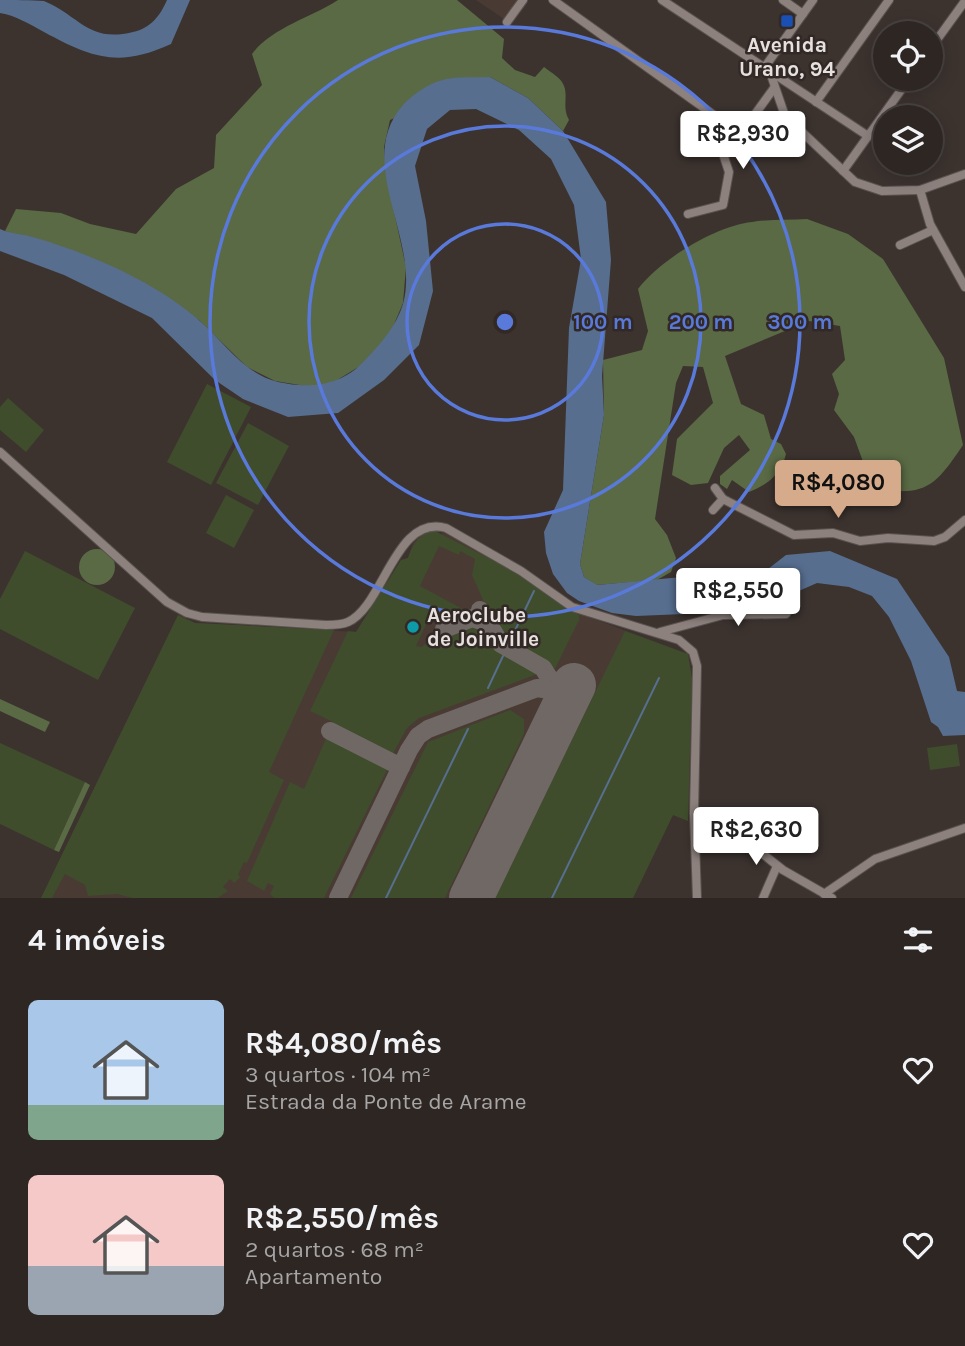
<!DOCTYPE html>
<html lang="pt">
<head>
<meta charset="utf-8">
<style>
  :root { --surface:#2d2623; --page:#393230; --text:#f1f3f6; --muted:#a7a5a6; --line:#484341; --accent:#d6ab8b }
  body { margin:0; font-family:Karla,sans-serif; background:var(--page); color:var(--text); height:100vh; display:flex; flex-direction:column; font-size:26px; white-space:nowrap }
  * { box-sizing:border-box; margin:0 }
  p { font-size:23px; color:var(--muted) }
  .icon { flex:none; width:38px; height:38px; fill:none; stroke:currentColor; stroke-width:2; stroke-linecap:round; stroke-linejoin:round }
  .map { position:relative; height:898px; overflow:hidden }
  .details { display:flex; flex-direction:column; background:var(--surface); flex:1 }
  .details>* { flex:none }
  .buttons { position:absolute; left:873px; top:21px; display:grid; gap:14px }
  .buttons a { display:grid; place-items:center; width:70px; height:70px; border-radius:50%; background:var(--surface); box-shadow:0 4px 18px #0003,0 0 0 2px var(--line); font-size:35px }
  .price { position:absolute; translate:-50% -60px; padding:0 16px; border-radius:7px; background:#fff; color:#222; font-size:23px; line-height:46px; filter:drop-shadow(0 2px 4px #0008) }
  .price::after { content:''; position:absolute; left:50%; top:42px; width:21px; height:16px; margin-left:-10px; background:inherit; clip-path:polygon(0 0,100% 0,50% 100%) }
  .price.on { background:var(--accent); color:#111 }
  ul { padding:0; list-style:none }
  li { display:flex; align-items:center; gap:21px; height:175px; padding:0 28px }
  li span { display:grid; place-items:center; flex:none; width:196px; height:140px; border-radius:10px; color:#555 }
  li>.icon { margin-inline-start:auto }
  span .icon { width:84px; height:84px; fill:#fffc; stroke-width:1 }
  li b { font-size:30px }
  h2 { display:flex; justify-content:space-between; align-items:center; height:84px; padding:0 28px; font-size:30px }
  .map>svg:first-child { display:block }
  .built { fill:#493a33 }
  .green { fill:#3f4d2c }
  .forest { fill:#596a45 }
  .water { fill:#576e8f }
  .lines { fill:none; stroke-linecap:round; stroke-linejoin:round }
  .stream { stroke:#576e8f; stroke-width:2 }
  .taxiway { stroke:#706865; stroke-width:18 }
  .runway { stroke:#706865; stroke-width:44 }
  .minor-casing { stroke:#5a524f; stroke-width:10 }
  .minor { stroke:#8c817d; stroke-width:8 }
  .ring { fill:none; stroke:#597ada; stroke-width:3.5 }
  .transit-dot { fill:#1a4fb4; stroke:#322926; stroke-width:2.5 }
  .culture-dot { fill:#0f9aa8; stroke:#322926; stroke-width:2.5 }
  .labels { text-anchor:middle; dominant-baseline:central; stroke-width:5; stroke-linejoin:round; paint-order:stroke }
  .poi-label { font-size:21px; font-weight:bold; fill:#e6e1de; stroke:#322926 }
  .centre { fill:#597ada; stroke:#322926; stroke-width:3.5 }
  .ring-label { font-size:21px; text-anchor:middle; font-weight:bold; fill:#597ada; stroke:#322926; stroke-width:5; stroke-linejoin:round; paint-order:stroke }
</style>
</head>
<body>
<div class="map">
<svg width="965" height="898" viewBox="0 0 965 898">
  <rect width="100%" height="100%" fill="#3c332f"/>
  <g class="built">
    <path d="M476 0H518L504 19Z"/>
    <path d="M445 533 510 569 565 608 688 654 692 679 688 821 673 815 633 898H41L178 615 195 623 356 632 401 560 408 558 413 543 418 538Z"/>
  </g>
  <g class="green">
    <path d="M207 384 251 407 211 485 167 462Z"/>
    <path d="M8 398 44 430 26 452 0 430V407Z"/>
    <path d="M248 423 289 446 258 505 216 483Z"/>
    <path d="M226 495 254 510 234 548 206 533Z"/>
    <path d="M435 531 510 569 579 615V620L555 669 499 636 472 575 475 559 460 551 459 555 439 546 420 586 472 614 444 627 429 618 416 646 421 647 445 632 476 622 485 628 501 650 540 673 419 718 407 728 391 757 331 728 333 722 310 711 348 631 356 632 401 560 408 558C413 544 418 534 435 531Z"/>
    <path d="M25 551 135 608 98 680 0 629V599Z"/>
    <path d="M178 615 195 623 334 630 269 772 284 780 247 863 244 862 238 875 241 877 234 883 230 879 223 887 228 891 218 898H132L117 894 88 896 85 885 65 874 52 898H41Z"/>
    <path d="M625 631 688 654 692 679 688 821 673 815 633 898H495Z"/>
    <path d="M510 710 524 719V734L445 898H351L428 742Z"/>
    <path d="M328 734 386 764 388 768 324 898H274L270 894 274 886 268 883 264 891 247 881 290 782 304 789Z"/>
    <path d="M0 743 85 782 54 850 0 824Z"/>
    <path d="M957 744 960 766 930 770 927 748Z"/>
  </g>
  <g class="forest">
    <path d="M338 0H457L504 39 502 58 515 70 535 77 544 67C549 71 558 76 562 82 570 94 561 106 569 120L563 131 528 98 490 77 390 120 384 147 386 175 406 267 403 303 390 334 360 366 334 382 312 387 275 381 247 367 199 320 5 231 16 209 61 213 90 224 136 234 176 189 214 168 216 135 262 85 252 54C271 28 310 18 338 0Z"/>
    <path d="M807 219 848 234 883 259 944 358 963 445C934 488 926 496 873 489L854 437 834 410 839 394 832 374 845 360 840 326 809 321 725 356 741 404 764 415 771 439 781 444 786 454C781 474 769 484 749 492L732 480 727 489 720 484V476L750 450 739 435 724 448 708 483 691 485 672 475 677 439 713 403 703 367 683 366 676 383 655 519 667 535 676 558 671 572 657 580 596 585 584 577 580 564 604 415 603 360 642 350 648 331 638 289C660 260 715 226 752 222 770 219 789 220 807 219Z"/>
    <circle cx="97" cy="567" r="18"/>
    <path d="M0 699 50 722 45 732 0 711Z"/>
    <path d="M85 782 90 785 59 852 54 850Z"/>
  </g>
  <g class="water">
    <path d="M0 0C13 0 32 0 44 1 80 16 88 43 133 32 151 28 160 16 167 0H190L171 44C119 68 92 58 44 32 29 24 17 16 0 13Z"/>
    <path d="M490 77 528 98 563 131 606 202 611 260 602 376 604 415 580 564 584 577 597 585 768 569 786 555 830 551 897 579 949 657 957 691 965 692V735L943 736 938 727 931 722 911 661 889 617 872 596 849 587 817 583 785 597 749 605 684 614 636 616 612 613 579 601 567 593 553 574 546 553 544 532 563 490 569 328 581 259 574 205 551 159 519 130 476 109 450 110 427 129 415 166 426 221 433 291 419 345 384 380 338 413 288 417 243 399 215 380 152 318 64 275 0 251V229C11 234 24 234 36 238 91 254 157 283 200 321 225 343 244 374 278 382 310 389 342 386 365 360 381 343 396 327 403 304 421 239 353 162 403 105 412 95 429 83 443 80 456 76 476 78 490 77Z"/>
  </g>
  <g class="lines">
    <g class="stream">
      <path d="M510 641 534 591"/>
      <path d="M488 688 503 656"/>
      <path d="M386 898 468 729"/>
      <path d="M552 898 659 678"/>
    </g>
    <g class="taxiway">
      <path d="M480 610 501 644 543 668 561 697"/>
      <path d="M444 629 472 618 487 623"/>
      <path d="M330 731 401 767"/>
      <path d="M338 898 409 750 418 736 428 729 537 688 556 691 562 704 560 712"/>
    </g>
    <path class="runway" d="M471 898 574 685"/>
    <defs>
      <g id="minor">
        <path d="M553 0 739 133"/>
        <path d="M662 0 868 136"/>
        <path d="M783 0 803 14"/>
        <path d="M507 22 523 0"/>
        <path d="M931 48 965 1"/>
        <path d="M764 68 813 0"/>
        <path d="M770 72 785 116 855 182 882 191 920 190 965 174"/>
        <path d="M816 102 889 0"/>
        <path d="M843 171 909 79"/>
        <path d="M920 190 930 224 965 287"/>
        <path d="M688 214 723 205 729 172 724 157 774 88"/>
        <path d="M900 245 933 230"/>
        <path d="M0 452 167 602 187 613 202 617 326 625C333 625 341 625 348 622 384 606 395 514 446 528L521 571 572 607 679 640 693 652 697 666 694 813 697 898"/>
        <path d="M715 488 723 499 794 535 833 533 860 541 888 538 934 541 945 537 965 520"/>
        <path d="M713 510 723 499"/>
        <path d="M660 632 723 615 786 614 794 602"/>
        <path d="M694 813 739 835 783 870 832 898"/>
        <path d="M824 894 875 859 965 828"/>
        <path d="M763 898 777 866"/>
      </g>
    </defs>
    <use href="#minor" class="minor-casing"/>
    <use href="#minor" class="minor"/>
  </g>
  <g class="ring">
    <circle cx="505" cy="322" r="98"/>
    <circle cx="505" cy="322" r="196"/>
    <circle cx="505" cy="322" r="295"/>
  </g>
  <rect class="transit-dot" x="780" y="14" width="14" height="14" rx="3.5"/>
  <circle class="culture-dot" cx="413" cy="627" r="7"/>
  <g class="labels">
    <g class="poi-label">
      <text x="787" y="45">Avenida<tspan x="787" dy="24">Urano, 94</tspan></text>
      <text x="427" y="615" text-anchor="start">Aeroclube<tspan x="427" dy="24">de Joinville</tspan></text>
    </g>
  </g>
  <circle cx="505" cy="322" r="10" class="centre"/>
  <g class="ring-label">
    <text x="603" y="329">100 m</text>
    <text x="701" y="329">200 m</text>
    <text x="800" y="329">300 m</text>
  </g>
</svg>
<div class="buttons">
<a><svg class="icon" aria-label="locate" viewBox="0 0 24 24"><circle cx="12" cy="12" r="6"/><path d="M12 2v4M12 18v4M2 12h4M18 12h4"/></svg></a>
<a><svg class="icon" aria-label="layers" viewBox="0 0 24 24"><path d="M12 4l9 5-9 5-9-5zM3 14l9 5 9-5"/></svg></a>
</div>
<b class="price" style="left:743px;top:171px">R$2,930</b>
<b class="price on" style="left:838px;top:520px">R$4,080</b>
<b class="price" style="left:738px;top:628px">R$2,550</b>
<b class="price" style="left:756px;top:867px">R$2,630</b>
</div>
<section class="details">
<h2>4 imóveis<svg class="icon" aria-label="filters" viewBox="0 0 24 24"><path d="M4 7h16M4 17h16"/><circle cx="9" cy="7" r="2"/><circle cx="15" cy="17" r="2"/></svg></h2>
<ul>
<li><span style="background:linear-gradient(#a9c7e8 75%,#7fa58c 0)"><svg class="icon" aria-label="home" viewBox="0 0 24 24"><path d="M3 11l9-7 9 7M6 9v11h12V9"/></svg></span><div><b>R$4,080/mês</b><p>3 quartos · 104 m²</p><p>Estrada da Ponte de Arame</p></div><svg class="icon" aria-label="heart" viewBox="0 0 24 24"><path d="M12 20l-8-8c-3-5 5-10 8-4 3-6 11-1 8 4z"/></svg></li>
<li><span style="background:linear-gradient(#f6c9c9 65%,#9aa5b1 0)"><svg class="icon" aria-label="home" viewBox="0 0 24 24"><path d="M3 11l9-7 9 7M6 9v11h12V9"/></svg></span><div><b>R$2,550/mês</b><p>2 quartos · 68 m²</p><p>Apartamento</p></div><svg class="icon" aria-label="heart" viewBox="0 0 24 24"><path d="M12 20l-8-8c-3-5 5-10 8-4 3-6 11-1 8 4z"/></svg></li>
</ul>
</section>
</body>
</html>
